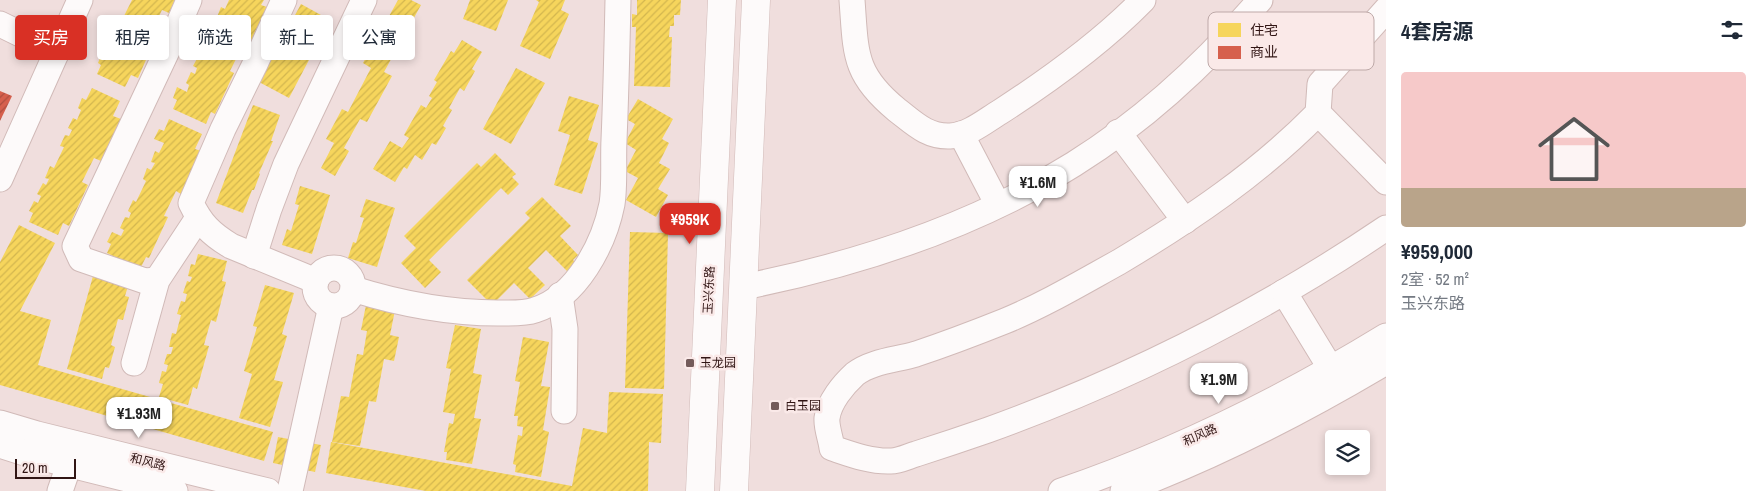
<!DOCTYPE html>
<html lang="zh">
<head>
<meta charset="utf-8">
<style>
  :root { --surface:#fff; --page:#f2f2f3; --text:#1f2937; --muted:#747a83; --line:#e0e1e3; --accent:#d93025 }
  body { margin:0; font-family:"Archivo Narrow","Noto Sans SC",sans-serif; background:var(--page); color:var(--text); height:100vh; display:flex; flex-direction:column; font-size:19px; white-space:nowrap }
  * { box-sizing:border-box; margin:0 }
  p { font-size:16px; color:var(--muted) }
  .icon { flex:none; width:28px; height:28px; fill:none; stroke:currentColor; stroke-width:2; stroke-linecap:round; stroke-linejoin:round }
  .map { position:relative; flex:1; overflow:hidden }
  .side { display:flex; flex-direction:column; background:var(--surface); width:375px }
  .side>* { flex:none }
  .guide { position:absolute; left:15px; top:15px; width:475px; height:45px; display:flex; gap:10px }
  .buttons { position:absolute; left:1325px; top:430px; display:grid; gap:10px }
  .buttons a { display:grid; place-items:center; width:45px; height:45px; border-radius:5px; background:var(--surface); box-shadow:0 2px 8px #0003; font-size:25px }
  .scale { position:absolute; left:15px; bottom:12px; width:61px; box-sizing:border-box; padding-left:5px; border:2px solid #311514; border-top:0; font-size:14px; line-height:18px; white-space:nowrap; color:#311514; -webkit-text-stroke:4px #fae9e8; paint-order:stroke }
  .price { position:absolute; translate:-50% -42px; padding:0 11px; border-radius:10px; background:#fff; color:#222; font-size:16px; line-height:32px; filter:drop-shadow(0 1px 2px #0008) }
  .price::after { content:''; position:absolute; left:50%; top:30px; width:15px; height:11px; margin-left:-8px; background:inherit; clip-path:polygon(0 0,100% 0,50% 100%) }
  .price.on { background:var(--accent); color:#fff }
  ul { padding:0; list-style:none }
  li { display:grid; align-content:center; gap:10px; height:265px; padding:0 15px }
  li+li { border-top:1px solid var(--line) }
  li span { display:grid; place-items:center; height:155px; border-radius:5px; color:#555 }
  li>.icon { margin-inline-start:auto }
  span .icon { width:90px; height:90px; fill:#fffc; stroke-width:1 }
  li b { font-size:21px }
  h2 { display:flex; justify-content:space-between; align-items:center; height:60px; padding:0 15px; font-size:21px }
  .chip { padding:0 18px; border-radius:5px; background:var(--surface); box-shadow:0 2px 8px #0003; font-size:18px; line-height:45px }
  .chip.on { background:var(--accent); color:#fff }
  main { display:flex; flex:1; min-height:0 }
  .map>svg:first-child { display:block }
  .homes { fill:url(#homes-hatch) }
  .shops { fill:url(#shops-hatch) }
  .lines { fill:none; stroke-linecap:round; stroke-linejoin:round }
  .minor-casing { stroke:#d1bab8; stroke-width:27 }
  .major-casing { stroke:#d1bab8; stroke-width:29 }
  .minor { stroke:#fdfafa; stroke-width:25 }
  .major { stroke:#fdfafa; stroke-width:28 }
  .poi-dot { fill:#745b5a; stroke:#fae9e8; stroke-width:2 }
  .labels { text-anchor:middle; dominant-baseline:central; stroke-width:5; stroke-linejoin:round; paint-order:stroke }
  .street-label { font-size:12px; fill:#311514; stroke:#fae9e8 }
  .poi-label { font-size:12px; fill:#311514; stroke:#fae9e8; text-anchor:start }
  .key { fill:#fae9e8; stroke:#bea9a8; stroke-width:1 }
  .key-label { font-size:14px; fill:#311514 }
</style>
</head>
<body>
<main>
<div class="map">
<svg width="1386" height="491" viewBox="0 0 1386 491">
  <defs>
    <pattern id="homes-hatch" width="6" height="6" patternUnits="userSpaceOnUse" patternTransform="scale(1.25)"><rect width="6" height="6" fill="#f6d55c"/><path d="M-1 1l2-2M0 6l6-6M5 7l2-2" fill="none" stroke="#d3b64f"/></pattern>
    <pattern id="shops-hatch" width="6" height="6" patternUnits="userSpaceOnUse" patternTransform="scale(1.25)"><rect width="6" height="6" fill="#d6604d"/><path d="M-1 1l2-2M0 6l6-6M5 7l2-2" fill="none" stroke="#ae4e3f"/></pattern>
  </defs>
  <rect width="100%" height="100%" fill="#f0dedd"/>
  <g class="homes">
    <path d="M132 0H175L169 13 162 10 150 35 156 37 138 78 131 75 125 87 97 74 101 65 98 63 102 53 106 55 109 48 105 46 111 35 114 37 117 32 113 30 119 19 122 20Z"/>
    <path d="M229 0H264L261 5 267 7 247 49 242 47 230 71 234 73 215 114 211 112 206 124 173 109 177 100 173 98 177 87 187 92 189 85 186 83 191 72 195 74 197 68 193 66 199 55 202 57 212 36 208 34 213 24 217 26 220 19 217 17 221 7 225 9Z"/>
    <path d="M398 0H411L421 5 384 72 392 76 367 122 360 119 344 148 349 151 335 176 321 168 334 143 326 139 342 109 348 112 371 68 363 63Z"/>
    <path d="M470 0H508L496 31 463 19Z"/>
    <path d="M536 0H565L561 10 569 14 550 59 520 46 539 2Z"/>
    <path d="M637 0H681L680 15H674V26H670L669 37H672L670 87 634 86 636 27H632V14L637 15Z"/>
    <path d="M301 4 330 20 289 98 259 82Z"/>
    <path d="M462 40 482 52 472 69 475 71 464 91 460 88 449 108 452 110 443 126 446 128 436 145 432 143 422 160 415 155 407 169 404 167 395 182 373 169 390 141 402 148 409 138 404 135 421 105 426 108 432 98 429 96 437 82 434 80 451 51 454 53Z"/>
    <path d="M516 68 545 83 511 144 483 129Z"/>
    <path d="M92 88 120 101 113 116 121 119 101 161 94 158 82 182 88 185 69 226 63 223 58 235 29 222 33 213 29 211 34 201 38 203 41 196 37 194 43 183 46 185 49 179 45 178 50 166 54 168 64 147 60 146 65 135 69 136 72 130 68 128 73 118 77 120 81 110 78 108 82 98 86 100Z"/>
    <path d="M569 96 599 105 588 140 598 143 582 194 554 185 570 135 558 131Z"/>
    <path d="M638 99 673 119 662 139 669 143 659 163 670 169 658 189 668 195 656 217 626 200 638 178 625 171 636 150 625 143 635 124 626 119Z"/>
    <path d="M253 105 280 115 271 141H273L259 173 260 174 254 190H252L243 213 216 203Z"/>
    <path d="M169 119 202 134 195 149 201 151 181 194 176 191 164 216 168 217 149 258 146 257 140 269 107 253 111 244 107 242 112 232 121 236 124 230 120 228 125 217 129 218 131 213 128 211 133 200 136 202 146 181 143 179 147 168 151 170 155 163 151 162 155 151 159 153 164 143 154 139 159 129 164 131Z"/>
    <path d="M495 153 516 174 512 177 519 184 508 195 501 188 429 260 441 272 425 288 401 263 416 248 404 236 477 163 481 167Z"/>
    <path d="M300 186 330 195 312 254 282 245 287 229 291 231 299 205 295 204Z"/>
    <path d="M542 197 571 226 560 236 578 255 573 260 578 265 569 273 546 250 528 268 545 285 530 299 514 283 492 305 467 280 530 218 525 213Z"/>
    <path d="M366 199 395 208 377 267 348 258 353 242 356 243 364 218 360 217Z"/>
    <path d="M19 225 55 243 20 311 51 320 38 365 273 432 264 461 0 385V262Z"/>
    <path d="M630 232 668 233 664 389 625 388Z"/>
    <path d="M198 254 227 261 222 281 226 282 216 322 211 320 204 345 209 346 197 389 193 387 188 405 159 397 163 384 159 383 162 371 166 372 168 365 164 364 167 354H171L173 347H169L172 333 176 334 181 315 177 314 181 301 185 302 187 294 183 293 187 281 190 282 192 277 188 276 191 264 195 265Z"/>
    <path d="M93 276 128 286 125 296 129 297 123 320 118 319 111 345 115 347 109 368 105 367 102 379 67 369Z"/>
    <path d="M265 285 294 293 282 334 287 336 274 380 283 382 270 427 239 418 252 374 244 371 257 327 253 326Z"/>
    <path d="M366 305 395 310 390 335 399 337 394 361 384 359 376 402 369 401 360 446 332 442 341 396 349 397 357 354 363 355 367 331 361 330Z"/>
    <path d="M455 325 481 329 473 373 482 375 474 418 481 419 472 464 446 460 447 452H444L449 423 453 424 455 414 443 412 451 369 446 368Z"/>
    <path d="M523 337 549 342 541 386 550 387 543 430 549 432 541 477 515 472 516 465 513 464 518 435 522 436 523 427 517 426 518 416H514L520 382 515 381Z"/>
    <path d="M609 392 663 394 661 443 649 442 648 491H426L326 473 331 442 572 486 583 428 607 433Z"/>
    <path d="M278 437 321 445 315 472 273 463Z"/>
  </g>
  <path class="shops" d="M0 91 12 96 0 121Z"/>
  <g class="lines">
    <defs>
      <g id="minor">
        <path d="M284 0 255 64 223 129 191 203C201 224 211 234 231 246L316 281"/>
        <path d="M852 0C856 53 853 74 897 110 914 123 927 137 950 136 969 135 985 121 1000 112 1051 79 1101 43 1143 0"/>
        <path d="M1386 10 1320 84 1318 113C1259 173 1191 219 1119 262 1081 283 1044 305 1005 321 975 333 946 344 916 354 896 360 872 361 855 374 843 385 829 402 827 418 826 427 831 439 832 448 850 454 871 462 891 461 899 461 909 456 916 454 941 446 965 438 988 430 1129 379 1262 312 1386 228"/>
        <path d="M0 24 57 52"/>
        <path d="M1318 113 1386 182"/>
        <path d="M1118 132 1185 221"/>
        <path d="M961 134 998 205"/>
        <path d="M0 179 80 0"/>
        <path d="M254 256 269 209 286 164 364 0"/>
        <circle cx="334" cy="287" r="19"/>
        <path d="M157 280 145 281 81 259 75 246 167 51 189 0"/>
        <path d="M743 287C859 264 973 227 1074 164 1143 121 1207 62 1260 0"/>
        <path d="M353 289C401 304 447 313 498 313 509 313 524 314 535 310 577 297 604 244 612 204 615 186 613 159 614 140 616 93 617 47 618 0"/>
        <path d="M1284 292 1331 369"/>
        <path d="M560 295 565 329 564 411"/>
        <path d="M134 363 157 280 198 218"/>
        <path d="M0 423 37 434 268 491"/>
        <path d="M0 445 31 455 175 491"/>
        <path d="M60 491 69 465"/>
        <path d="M290 491 331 306"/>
        <path d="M1061 491C1175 452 1283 399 1386 336"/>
        <path d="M1123 491C1215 457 1302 412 1386 362"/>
      </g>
      <g id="major">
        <path d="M700 491 722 0"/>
        <path d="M734 491 756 0"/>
      </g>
    </defs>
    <use href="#minor" class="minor-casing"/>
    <use href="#major" class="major-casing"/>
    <use href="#minor" class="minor"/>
    <use href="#major" class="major"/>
  </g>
  <g class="poi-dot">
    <rect x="685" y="358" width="10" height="10" rx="2.5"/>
    <rect x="770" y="401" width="10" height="10" rx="2.5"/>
  </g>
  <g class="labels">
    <g class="street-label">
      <text transform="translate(709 290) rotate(-87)">玉兴东路</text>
      <text transform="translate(1200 435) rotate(-24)">和风路</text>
      <text transform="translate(148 462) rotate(14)">和风路</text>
    </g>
    <g class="poi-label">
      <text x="700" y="363">玉龙园</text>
      <text x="785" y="406">白玉园</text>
    </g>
  </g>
  <rect x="1208" y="12" width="166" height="58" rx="8" class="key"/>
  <rect x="1218" y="23" width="23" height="14" fill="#f6d55c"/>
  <rect x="1218" y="46" width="23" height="13" fill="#d6604d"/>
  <g class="key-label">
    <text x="1250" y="35">住宅</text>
    <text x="1250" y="57">商业</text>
  </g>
</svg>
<div class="buttons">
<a><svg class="icon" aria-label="layers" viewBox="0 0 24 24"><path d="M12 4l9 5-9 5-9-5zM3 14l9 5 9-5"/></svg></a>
</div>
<div class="scale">20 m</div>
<b class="price" style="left:1038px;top:208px">¥1.6M</b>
<b class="price on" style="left:690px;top:245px">¥959K</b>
<b class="price" style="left:1219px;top:405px">¥1.9M</b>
<b class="price" style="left:139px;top:439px">¥1.93M</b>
<div class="guide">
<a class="chip on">买房</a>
<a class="chip">租房</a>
<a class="chip">筛选</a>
<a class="chip">新上</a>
<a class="chip">公寓</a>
</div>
</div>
<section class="side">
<h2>4套房源<svg class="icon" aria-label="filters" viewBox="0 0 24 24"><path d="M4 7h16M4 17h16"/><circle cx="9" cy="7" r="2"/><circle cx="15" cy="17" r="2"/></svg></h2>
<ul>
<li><span style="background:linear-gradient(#f6c9c9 75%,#b9a48a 0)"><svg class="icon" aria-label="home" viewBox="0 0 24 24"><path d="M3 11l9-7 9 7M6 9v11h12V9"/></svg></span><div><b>¥959,000</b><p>2室 · 52 m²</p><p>玉兴东路</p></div></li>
</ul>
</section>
</main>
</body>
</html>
